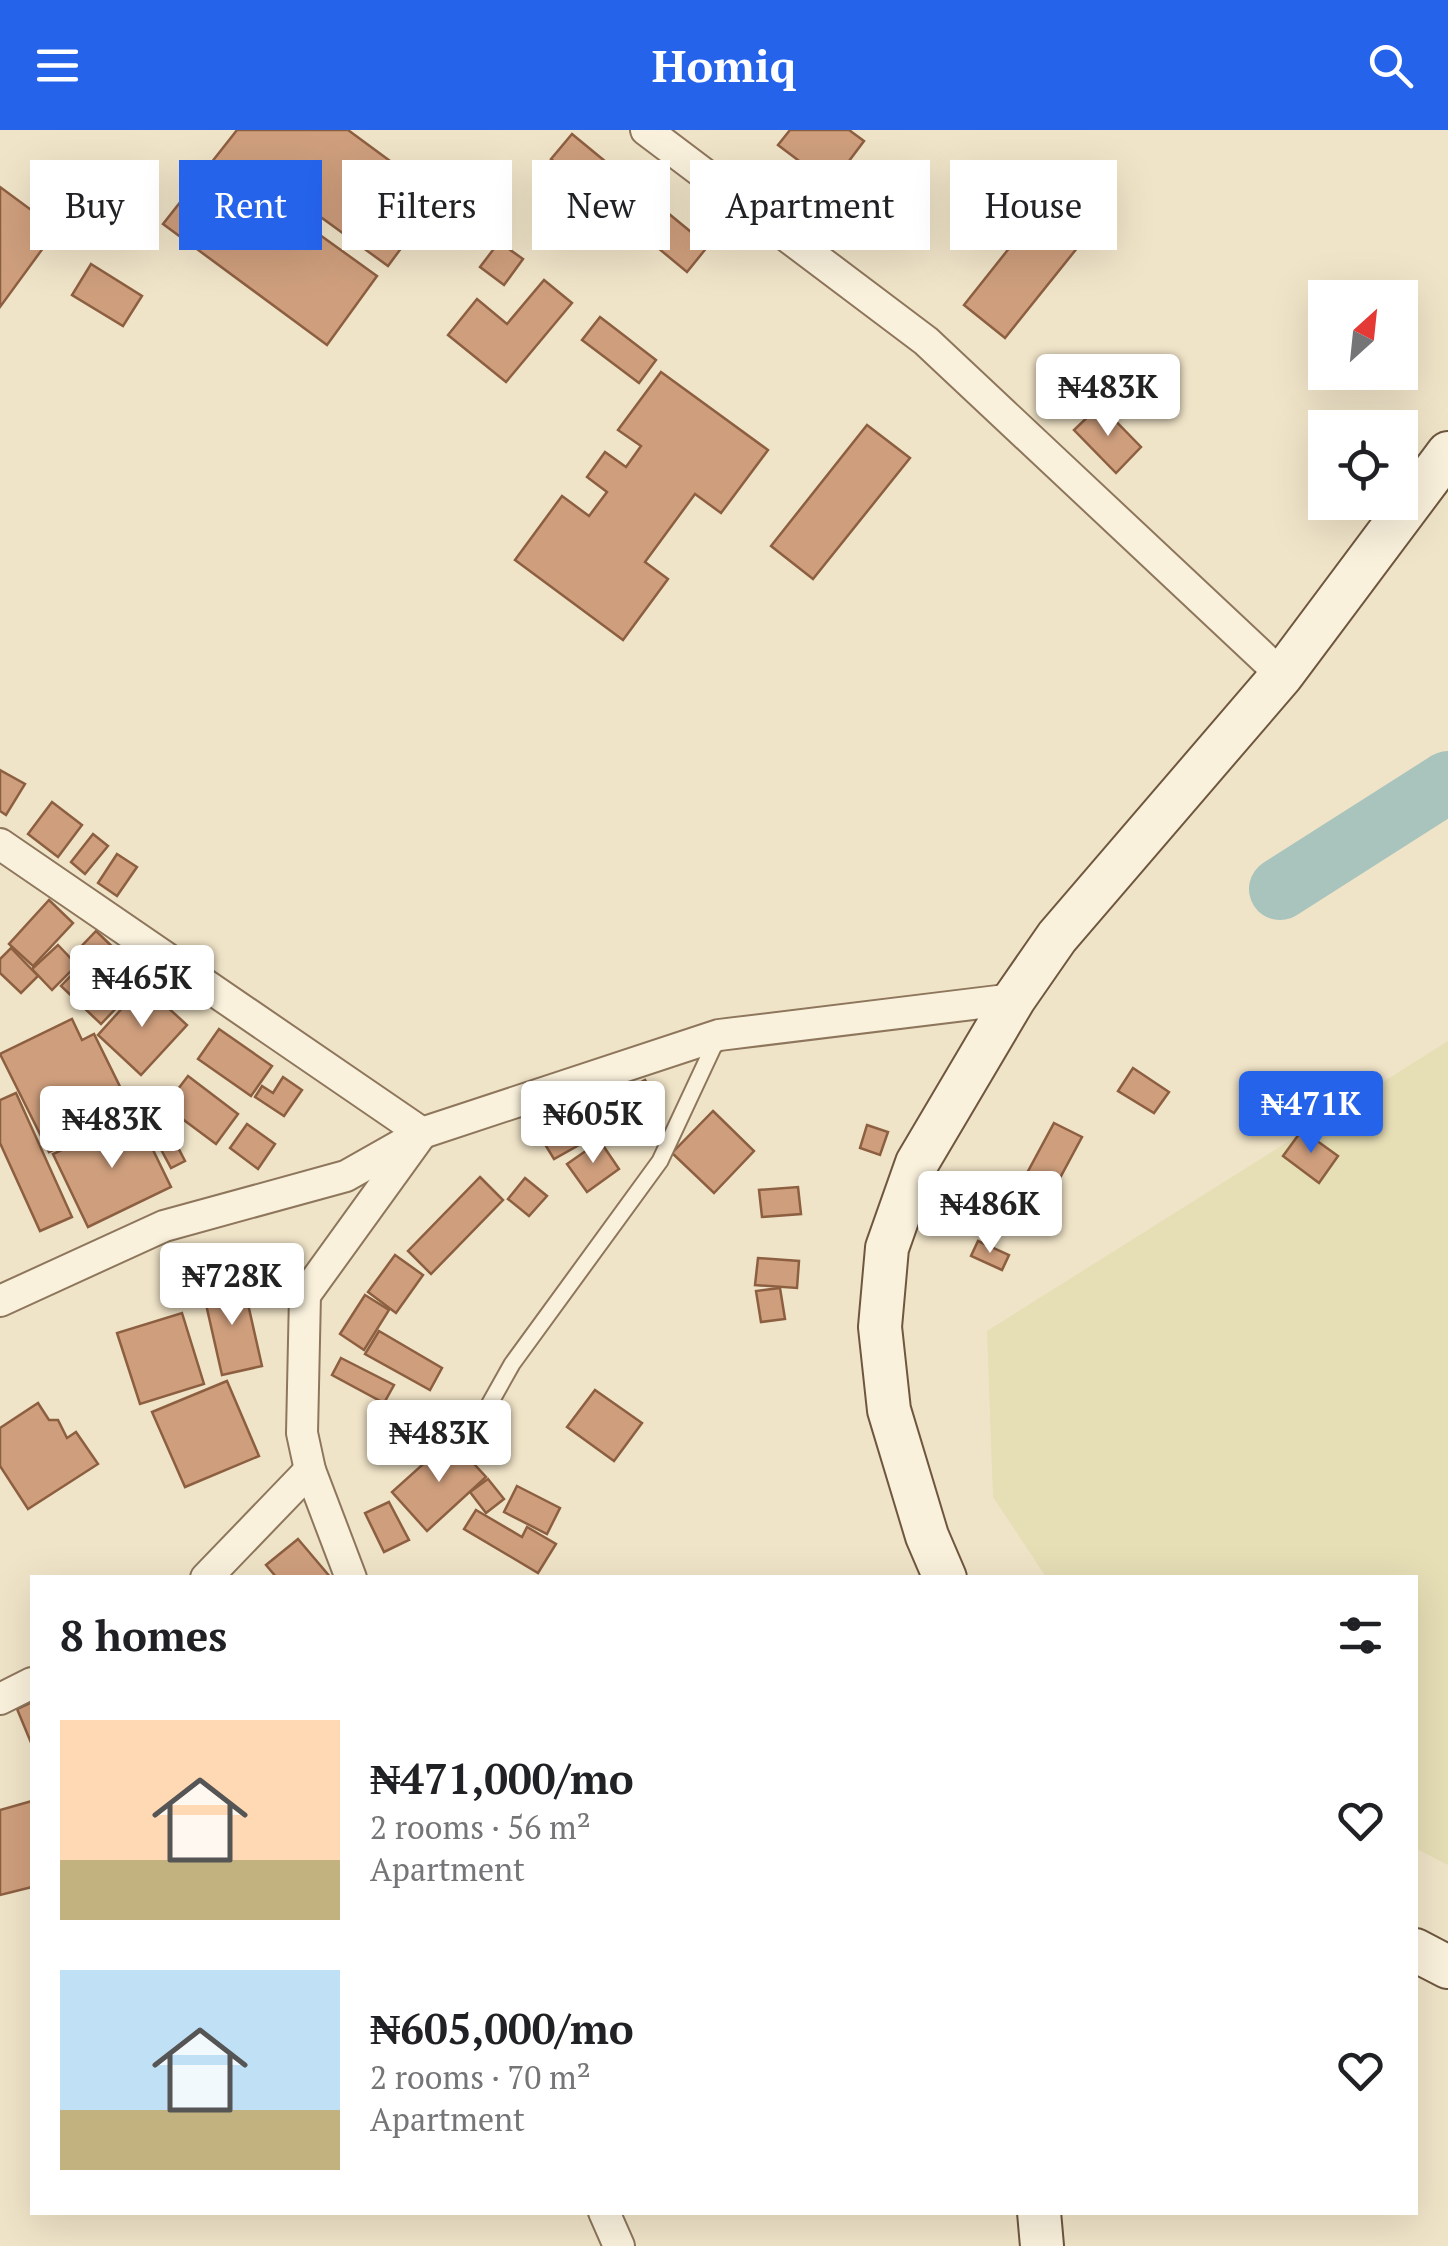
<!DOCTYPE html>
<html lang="en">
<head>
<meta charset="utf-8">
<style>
  :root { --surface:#fff; --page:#f2f2f2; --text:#202124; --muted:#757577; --accent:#2563eb }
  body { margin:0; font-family:"PT Serif",serif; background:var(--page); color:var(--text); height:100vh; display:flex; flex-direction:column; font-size:38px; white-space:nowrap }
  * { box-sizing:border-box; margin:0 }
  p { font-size:32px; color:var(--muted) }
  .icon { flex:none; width:55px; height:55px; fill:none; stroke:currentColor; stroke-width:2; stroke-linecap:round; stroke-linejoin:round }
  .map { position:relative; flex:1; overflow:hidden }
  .sheet { position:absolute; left:30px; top:1445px; width:1388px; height:640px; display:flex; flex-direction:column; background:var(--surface); border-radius:0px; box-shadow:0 10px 40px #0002 }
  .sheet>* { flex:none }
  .hud { position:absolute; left:30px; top:30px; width:1390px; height:90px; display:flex; gap:20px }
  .needle { width:65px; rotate:27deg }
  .controls { position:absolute; left:1308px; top:150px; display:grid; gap:20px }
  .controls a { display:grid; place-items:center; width:110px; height:110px; border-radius:0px; background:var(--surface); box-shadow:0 10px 40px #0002; font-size:50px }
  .price { position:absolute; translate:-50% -85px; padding:0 22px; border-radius:10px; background:#fff; color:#222; font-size:32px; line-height:65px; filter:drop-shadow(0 2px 5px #0008) }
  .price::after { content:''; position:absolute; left:50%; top:60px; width:30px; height:22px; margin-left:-15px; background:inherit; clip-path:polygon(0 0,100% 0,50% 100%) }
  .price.current { background:var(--accent); color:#fff }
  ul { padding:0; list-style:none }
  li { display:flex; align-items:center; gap:30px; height:250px; padding:0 30px }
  li span { display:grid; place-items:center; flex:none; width:280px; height:200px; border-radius:0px; color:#555 }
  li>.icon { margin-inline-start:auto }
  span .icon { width:120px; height:120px; fill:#fffc; stroke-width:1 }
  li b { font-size:42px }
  h2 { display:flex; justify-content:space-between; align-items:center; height:120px; padding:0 30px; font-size:42px }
  .chip { padding:0 35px; border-radius:0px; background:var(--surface); box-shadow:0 10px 40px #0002; font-size:35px; line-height:90px }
  .chip.current { background:var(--accent); color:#fff }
  header { display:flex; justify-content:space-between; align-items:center; height:130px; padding:0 30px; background:var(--accent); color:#fff; font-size:45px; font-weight:700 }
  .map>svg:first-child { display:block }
  .farmland { fill:#e6deb5 }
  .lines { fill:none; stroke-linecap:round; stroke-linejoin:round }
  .river { stroke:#a9c4bc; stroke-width:62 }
  .building { fill:#cf9f7d; stroke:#8d5f41; stroke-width:2.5 }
  .lane-casing { stroke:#8d765c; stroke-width:19 }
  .street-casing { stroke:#8d765c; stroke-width:34 }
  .secondary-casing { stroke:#6f573f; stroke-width:46 }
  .lane { stroke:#faf1dc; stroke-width:15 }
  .street { stroke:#faf1dc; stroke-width:30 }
  .secondary { stroke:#faf1dc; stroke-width:42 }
</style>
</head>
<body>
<header><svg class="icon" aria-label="menu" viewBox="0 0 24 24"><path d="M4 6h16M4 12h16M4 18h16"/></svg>Homiq<svg class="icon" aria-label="search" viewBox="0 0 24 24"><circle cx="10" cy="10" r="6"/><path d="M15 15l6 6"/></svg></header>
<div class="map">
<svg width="1448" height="2116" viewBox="0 0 1448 2116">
  <rect width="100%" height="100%" fill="#f0e4c8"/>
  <path class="farmland" d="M1448 911V1735L1415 1718V1448L1046 1447 993 1367 987 1201Z"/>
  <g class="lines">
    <path class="river" d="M1280 759 1448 652"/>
  </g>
  <g class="building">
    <path d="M237 0H348L439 67 388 136 322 88 313 100 377 146 327 215 163 94Z"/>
    <path d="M790 0H849L864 11 831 55 778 15Z"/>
    <path d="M572 4 708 116 687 142 551 29Z"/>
    <path d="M0 57 57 99 0 177Z"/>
    <path d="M1057 58 1098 92 1005 208 964 175Z"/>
    <path d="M499 112 523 129 504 155 480 137Z"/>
    <path d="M91 134 142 166 123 196 72 165Z"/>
    <path d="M544 150 572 173 506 252 448 205 477 169 507 194Z"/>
    <path d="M600 187 656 230 639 253 582 210Z"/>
    <path d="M661 242 768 320 721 383 695 364 645 432 668 449 623 510 515 430 562 366 589 386 607 362 587 347 605 322 626 337 641 316 618 300Z"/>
    <path d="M1100 275 1141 317 1116 343 1074 300Z"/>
    <path d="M867 295 910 328 813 449 771 416Z"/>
    <path d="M0 640 25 654 6 685 0 681Z"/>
    <path d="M52 672 82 695 58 727 28 704Z"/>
    <path d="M93 704 108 716 85 744 71 732Z"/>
    <path d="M117 724 137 737 117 766 98 753Z"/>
    <path d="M49 770 73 793 33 836 9 814Z"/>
    <path d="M96 801 145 848 101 894 61 856 83 833 74 824Z"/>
    <path d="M58 815 77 835 52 860 32 839Z"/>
    <path d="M11 818 38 846 21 863 0 843V829Z"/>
    <path d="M143 855 187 895 141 945 98 905Z"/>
    <path d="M72 889 82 910 94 904 132 981 49 1022 0 924Z"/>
    <path d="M219 899 272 936 251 966 198 929Z"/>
    <path d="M1133 938 1169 962 1154 983 1118 961Z"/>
    <path d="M188 946 238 984 216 1014 165 976Z"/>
    <path d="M283 947 302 960 284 986 255 967 262 956 273 963Z"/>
    <path d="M645 950 662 977 619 1002 602 974Z"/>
    <path d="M16 963 72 1087 40 1101 0 1013V970Z"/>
    <path d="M597 970 611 997 554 1029 538 1003Z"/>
    <path d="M157 977 185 1031 171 1038 142 984Z"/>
    <path d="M713 981 754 1021 714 1063 672 1023Z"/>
    <path d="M136 985 171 1057 88 1097 53 1024Z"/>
    <path d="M1054 993 1082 1007 1047 1072 1019 1058Z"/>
    <path d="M247 994 275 1014 258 1039 230 1018Z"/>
    <path d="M867 995 888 1002 880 1025 860 1018Z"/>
    <path d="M1302 1000 1338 1026 1319 1053 1283 1026Z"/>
    <path d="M600 1011 619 1039 587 1062 567 1034Z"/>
    <path d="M480 1047 503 1070 431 1144 408 1121Z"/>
    <path d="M525 1048 547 1066 529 1086 508 1069Z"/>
    <path d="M798 1057 801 1084 762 1087 759 1060Z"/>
    <path d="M978 1111 1009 1125 1002 1140 971 1126Z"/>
    <path d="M395 1125 423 1145 396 1183 368 1162Z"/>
    <path d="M758 1128 799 1131 797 1158 755 1155Z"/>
    <path d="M243 1152 262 1236 222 1245 203 1161Z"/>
    <path d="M780 1158 785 1189 761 1192 756 1161Z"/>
    <path d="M365 1165 389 1180 364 1220 340 1204Z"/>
    <path d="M182 1183 204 1254 140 1274 117 1203Z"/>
    <path d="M379 1201 442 1238 430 1260 365 1224Z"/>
    <path d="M341 1228 394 1255 384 1273 332 1245Z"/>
    <path d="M227 1251 259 1326 185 1357 152 1282Z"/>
    <path d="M595 1260 642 1293 614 1331 567 1297Z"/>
    <path d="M38 1273 49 1290H58L67 1308 76 1302 98 1334 28 1379 0 1336V1298Z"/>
    <path d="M451 1309 486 1347 427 1401 392 1362Z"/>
    <path d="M488 1349 504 1369 486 1383 470 1362Z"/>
    <path d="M517 1356 560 1378 547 1404 504 1382Z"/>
    <path d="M389 1372 409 1410 384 1422 365 1383Z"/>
    <path d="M476 1380 522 1407 527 1397 556 1414 538 1443 464 1399Z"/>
    <path d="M298 1409 331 1448H277L266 1435Z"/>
    <path d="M32 1572V1615L17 1579Z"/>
    <path d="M32 1671V1757L0 1765V1680Z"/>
  </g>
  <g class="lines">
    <defs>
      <path id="lane" d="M475 1300 512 1234 660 1031 717 909"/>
      <g id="street">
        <path d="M646 0 926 211 1282 545"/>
        <path d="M0 714 422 1003 305 1165 302 1303 310 1340 351 1448"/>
        <path d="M0 1171 164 1096 346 1046 422 1003 719 905 1014 869"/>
        <path d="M206 1448 310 1340"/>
        <path d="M0 1569 32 1553"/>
        <path d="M604 2082 619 2116"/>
      </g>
      <g id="secondary">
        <path d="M945 1448 927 1406 889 1280 880 1197 887 1118 917 1033 1014 869 1057 807 1282 545 1448 323"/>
        <path d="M1415 1820 1448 1837"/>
        <path d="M1039 2082 1042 2116"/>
      </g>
    </defs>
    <use href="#lane" class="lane-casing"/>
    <use href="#street" class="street-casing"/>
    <use href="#secondary" class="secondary-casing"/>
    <use href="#lane" class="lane"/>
    <use href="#street" class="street"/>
    <use href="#secondary" class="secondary"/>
  </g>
</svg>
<div class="controls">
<a><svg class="needle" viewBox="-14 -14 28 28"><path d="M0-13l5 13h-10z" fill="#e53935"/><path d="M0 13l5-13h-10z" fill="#757577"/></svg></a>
<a><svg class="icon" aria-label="locate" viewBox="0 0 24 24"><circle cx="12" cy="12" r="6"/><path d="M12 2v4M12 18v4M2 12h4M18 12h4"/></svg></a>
</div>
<b class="price" style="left:1108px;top:309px">₦483K</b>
<b class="price" style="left:142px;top:900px">₦465K</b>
<b class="price current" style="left:1311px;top:1026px">₦471K</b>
<b class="price" style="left:593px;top:1036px">₦605K</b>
<b class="price" style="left:112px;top:1041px">₦483K</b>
<b class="price" style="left:990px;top:1126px">₦486K</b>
<b class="price" style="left:232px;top:1198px">₦728K</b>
<b class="price" style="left:439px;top:1355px">₦483K</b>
<div class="hud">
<a class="chip">Buy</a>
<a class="chip current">Rent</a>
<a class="chip">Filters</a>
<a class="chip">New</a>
<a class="chip">Apartment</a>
<a class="chip">House</a>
</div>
<section class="sheet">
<h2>8 homes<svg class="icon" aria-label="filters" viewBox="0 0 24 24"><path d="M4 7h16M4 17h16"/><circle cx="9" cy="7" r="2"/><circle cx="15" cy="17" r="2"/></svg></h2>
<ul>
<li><span style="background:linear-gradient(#ffd9b3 70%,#c2b280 0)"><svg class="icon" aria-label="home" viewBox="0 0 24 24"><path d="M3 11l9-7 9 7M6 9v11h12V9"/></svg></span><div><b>₦471,000/mo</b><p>2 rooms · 56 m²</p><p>Apartment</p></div><svg class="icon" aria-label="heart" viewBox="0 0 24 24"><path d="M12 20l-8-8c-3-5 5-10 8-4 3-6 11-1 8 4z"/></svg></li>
<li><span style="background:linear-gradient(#bfe0f5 70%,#c2b280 0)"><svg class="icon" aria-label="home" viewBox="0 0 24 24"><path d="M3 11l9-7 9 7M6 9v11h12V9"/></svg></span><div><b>₦605,000/mo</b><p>2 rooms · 70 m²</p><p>Apartment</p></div><svg class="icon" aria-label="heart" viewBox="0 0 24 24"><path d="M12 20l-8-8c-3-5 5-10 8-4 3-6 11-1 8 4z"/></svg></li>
</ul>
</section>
</div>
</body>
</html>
